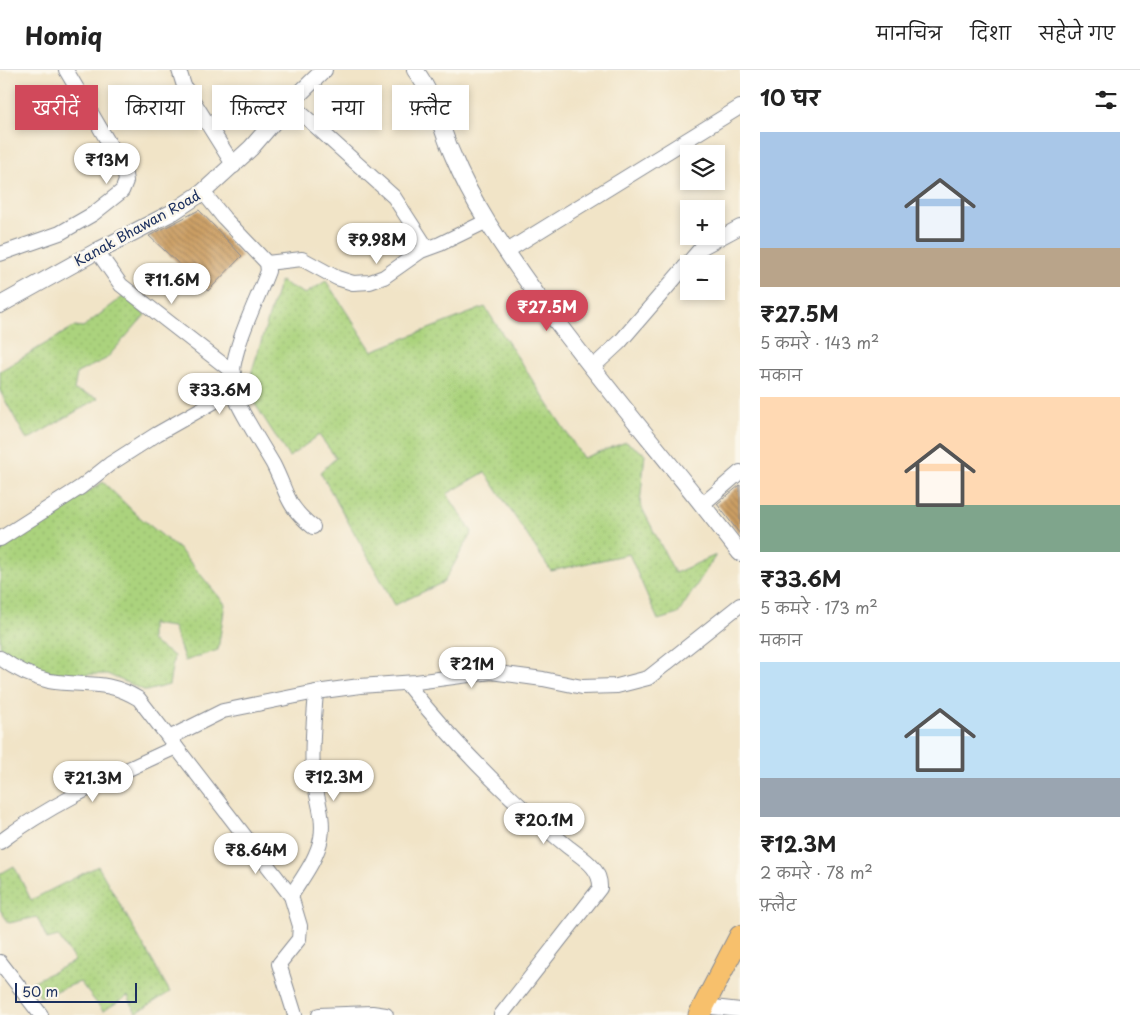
<!DOCTYPE html>
<html lang="hi">
<head>
<meta charset="utf-8">
<style>
  :root { --surface:#fff; --page:#f2f2f2; --text:#222; --muted:#767676; --line:#e0e0e0; --accent:#d1495b }
  body { margin:0; font-family:"Playpen Sans","Playpen Sans Deva",sans-serif; background:var(--page); color:var(--text); height:100vh; display:flex; flex-direction:column; font-size:19px; white-space:nowrap }
  * { box-sizing:border-box; margin:0 }
  p { font-size:16px; color:var(--muted) }
  .icon { flex:none; width:28px; height:28px; fill:none; stroke:currentColor; stroke-width:2; stroke-linecap:round; stroke-linejoin:round }
  .map { position:relative; flex:1; overflow:hidden }
  .drawer { display:flex; flex-direction:column; background:var(--surface); width:400px }
  .drawer>* { flex:none }
  .guide { position:absolute; left:15px; top:15px; width:475px; height:45px; display:flex; gap:10px }
  .buttons { position:absolute; left:680px; top:75px; display:grid; gap:10px }
  .buttons a { display:grid; place-items:center; width:45px; height:45px; border-radius:0px; background:var(--surface); box-shadow:0 2px 8px #0003; font-size:25px }
  .scale { position:absolute; left:15px; bottom:12px; width:122px; box-sizing:border-box; padding-left:5px; border:2px solid #1b2f5e; border-top:0; font-size:14px; line-height:18px; white-space:nowrap; color:#1b2f5e; -webkit-text-stroke:4px #fbf7ec; paint-order:stroke }
  .price { position:absolute; translate:-50% -42px; padding:0 11px; border-radius:18px; background:#fff; color:#222; font-size:16px; line-height:32px; filter:drop-shadow(0 1px 2px #0008) }
  .price::after { content:''; position:absolute; left:50%; top:30px; width:15px; height:11px; margin-left:-8px; background:inherit; clip-path:polygon(0 0,100% 0,50% 100%) }
  .price.on { background:var(--accent); color:#fff }
  ul { padding:0; list-style:none }
  li { display:grid; align-content:center; gap:10px; height:265px; padding:0 20px }
  li span { display:grid; place-items:center; height:155px; border-radius:0px; color:#555 }
  li>.icon { margin-inline-start:auto }
  span .icon { width:90px; height:90px; fill:#fffc; stroke-width:1 }
  li b { font-size:21px }
  h2 { display:flex; justify-content:space-between; align-items:center; height:60px; padding:0 20px; font-size:21px }
  .pill { padding:0 18px; border-radius:0px; background:var(--surface); box-shadow:0 2px 8px #0003; font-size:18px; line-height:45px }
  .pill.on { background:var(--accent); color:#fff }
  header { display:flex; align-items:center; gap:30px; box-sizing:border-box; height:70px; padding:0 25px; background:var(--surface); border-bottom:1px solid var(--line) }
  header strong { font-size:24px }
  nav { display:flex; gap:28px; margin-inline-start:auto; font-size:18px }
  main { display:flex; flex:1; min-height:0 }
  .map>svg:first-child { display:block }
  .green { fill:url(#green-dots); stroke:#63816e }
  .building { fill:url(#building-back-hatch) }
  .lines { fill:none; stroke-linecap:round; stroke-linejoin:round }
  .minor-casing { stroke:#868a92; stroke-width:16 }
  .tertiary-casing { stroke:#868a92; stroke-width:18 }
  .primary-casing { stroke:#868a92; stroke-width:23 }
  .minor { stroke:#fff; stroke-width:14 }
  .tertiary { stroke:#fff; stroke-width:16 }
  .primary { stroke:#f7c06c; stroke-width:21 }
  .labels { text-anchor:middle; dominant-baseline:central; stroke-width:5; stroke-linejoin:round; paint-order:stroke }
  .street-label { font-size:14px; fill:#1b2f5e; stroke:#fbf7ec }
</style>
</head>
<body>
<header>
<strong>Homiq</strong>
<nav><a>मानचित्र</a><a>दिशा</a><a>सहेजे गए</a></nav>
</header>
<main>
<div class="map">
<svg width="740" height="945" viewBox="0 0 740 945">
  <defs>
    <pattern id="green-dots" width="8" height="8" patternUnits="userSpaceOnUse" patternTransform="scale(1.25)"><rect width="8" height="8" fill="#abd37d"/><path d="M2 2h.1M6 6h.1" fill="none" stroke="#93b56e" stroke-width="1.8" stroke-linecap="round"/></pattern>
    <pattern id="building-back-hatch" width="6" height="6" patternUnits="userSpaceOnUse" patternTransform="scale(1.25)"><rect width="6" height="6" fill="#cc9f64"/><path d="M-1 5l2 2M0 0l6 6M5-1l2 2" fill="none" stroke="#a58256"/></pattern>
  </defs>
  <rect width="100%" height="100%" fill="#fbf7ec"/>
  <filter id="ink" filterUnits="userSpaceOnUse"><feTurbulence type="fractalNoise" baseFrequency=".02" numOctaves="2"/><feDisplacementMap in="SourceGraphic" scale="10" xChannelSelector="R" yChannelSelector="G"/><feConvolveMatrix kernelMatrix="1 2 1 2 8 2 1 2 1" color-interpolation-filters="sRGB"/></filter>
  <filter id="wash" filterUnits="userSpaceOnUse"><feTurbulence type="fractalNoise" baseFrequency=".0096" numOctaves="4" result="noise"/><feDisplacementMap in="SourceGraphic" scale="20" xChannelSelector="R" yChannelSelector="G"/><feGaussianBlur stdDeviation="1.12" result="paint"/><feColorMatrix in="noise" values="0 0 0 0 0 0 0 0 0 0 0 0 0 0 0 0 0 1.4 0 .05"/><feComposite in="paint" operator="in"/></filter>
  <g filter="url(#wash)">
    <rect width="100%" height="100%" fill="#f1e4c7"/>
    <g class="green">
      <path d="M280 211 305 224 326 211 372 281 485 237 583 388 626 372 645 384 640 434 675 503 716 485 678 544 658 550 629 484 551 501 485 402 447 424 472 462 444 512 395 535 320 402 336 388 319 365 289 387 246 320Z"/>
      <path d="M124 226 145 245 106 289 77 303 74 320 99 328 27 370 0 321V301L75 256 83 257Z"/>
      <path d="M103 412 137 445 180 480 225 534 218 580 185 591 173 557 151 554V571L174 586 169 615 146 621 107 604 53 605 17 590 0 576V480Z"/>
      <path d="M14 796 31 830 98 796 170 922 136 943 128 926 103 941 80 912 40 927 32 912 75 891 58 866 47 869 37 847 9 853 0 840V804Z"/>
    </g>
    <g id="blocks">
      <g class="building">
        <path d="M199 140 242 186 208 221 149 166Z"/>
        <path d="M740 415V464L717 434Z"/>
      </g>
    </g>
  </g>
  <g filter="url(#ink)">
    <use href="#blocks" fill-opacity="0" stroke="#868a92" stroke-width="1"/>
    <g class="lines">
      <defs>
        <g id="minor">
          <path d="M179 0 184 16 234 96"/>
          <path d="M290 33 394 127 427 178"/>
          <path d="M203 122 224 148 267 193 268 201C256 234 227 286 233 320 234 332 265 380 273 394 288 423 285 435 313 457"/>
          <path d="M97 181 121 215 234 303"/>
          <path d="M507 181 740 37"/>
          <path d="M0 184 60 163 93 144 122 121 126 111 124 99 66 0"/>
          <path d="M267 193 302 189 337 208 353 213 370 212 384 207 421 181 440 174 487 151"/>
          <path d="M592 298 620 272 701 178 740 157"/>
          <path d="M703 434 740 402"/>
          <path d="M0 469 81 417 110 394 157 364 233 321"/>
          <path d="M0 588C14 598 32 607 49 611 84 617 105 608 139 629L291 826 300 856 299 869 279 894 295 945"/>
          <path d="M406 613C454 673 507 728 567 776 582 788 601 797 600 818L501 945"/>
          <path d="M169 668 223 641 316 622 360 616 416 612 491 602 543 609 582 617 617 616 648 608 740 535"/>
          <path d="M0 772C53 732 116 705 176 677"/>
          <path d="M291 826C302 808 317 789 321 768 325 745 315 725 313 703 311 676 314 649 316 622"/>
          <path d="M0 892 41 945"/>
          <path d="M704 936 740 940"/>
          <path d="M319 945 372 943 386 945"/>
        </g>
        <g id="tertiary">
          <path d="M415 0C435 26 440 57 453 86 462 108 475 132 488 153 562 270 656 373 740 483"/>
          <path d="M0 235 97 181 173 142 203 122 251 78 290 33 324 0"/>
        </g>
        <path id="primary" d="M699 945 740 866"/>
      </defs>
      <use href="#minor" class="minor-casing"/>
      <use href="#tertiary" class="tertiary-casing"/>
      <use href="#primary" class="primary-casing"/>
      <use href="#minor" class="minor"/>
      <use href="#tertiary" class="tertiary"/>
      <use href="#primary" class="primary"/>
    </g>
  </g>
  <g class="labels">
    <g class="street-label">
      <text transform="translate(137 158) rotate(-29)">Kanak Bhawan Road</text>
    </g>
  </g>
</svg>
<div class="buttons">
<a><svg class="icon" aria-label="layers" viewBox="0 0 24 24"><path d="M12 4l9 5-9 5-9-5zM3 14l9 5 9-5"/></svg></a>
<a>+</a>
<a>−</a>
</div>
<div class="scale">50 m</div>
<b class="price" style="left:107px;top:115px">₹13M</b>
<b class="price" style="left:377px;top:195px">₹9.98M</b>
<b class="price" style="left:172px;top:235px">₹11.6M</b>
<b class="price on" style="left:547px;top:262px">₹27.5M</b>
<b class="price" style="left:220px;top:345px">₹33.6M</b>
<b class="price" style="left:472px;top:619px">₹21M</b>
<b class="price" style="left:334px;top:732px">₹12.3M</b>
<b class="price" style="left:93px;top:733px">₹21.3M</b>
<b class="price" style="left:544px;top:775px">₹20.1M</b>
<b class="price" style="left:256px;top:805px">₹8.64M</b>
<div class="guide">
<a class="pill on">खरीदें</a>
<a class="pill">किराया</a>
<a class="pill">फ़िल्टर</a>
<a class="pill">नया</a>
<a class="pill">फ़्लैट</a>
</div>
</div>
<section class="drawer">
<h2>10 घर<svg class="icon" aria-label="filters" viewBox="0 0 24 24"><path d="M4 7h16M4 17h16"/><circle cx="9" cy="7" r="2"/><circle cx="15" cy="17" r="2"/></svg></h2>
<ul>
<li><span style="background:linear-gradient(#a9c7e8 75%,#b9a48a 0)"><svg class="icon" aria-label="home" viewBox="0 0 24 24"><path d="M3 11l9-7 9 7M6 9v11h12V9"/></svg></span><div><b>₹27.5M</b><p>5 कमरे · 143 m²</p><p>मकान</p></div></li>
<li><span style="background:linear-gradient(#ffd9b3 70%,#7fa58c 0)"><svg class="icon" aria-label="home" viewBox="0 0 24 24"><path d="M3 11l9-7 9 7M6 9v11h12V9"/></svg></span><div><b>₹33.6M</b><p>5 कमरे · 173 m²</p><p>मकान</p></div></li>
<li><span style="background:linear-gradient(#bfe0f5 75%,#9aa5b1 0)"><svg class="icon" aria-label="home" viewBox="0 0 24 24"><path d="M3 11l9-7 9 7M6 9v11h12V9"/></svg></span><div><b>₹12.3M</b><p>2 कमरे · 78 m²</p><p>फ़्लैट</p></div></li>
</ul>
</section>
</main>
</body>
</html>
